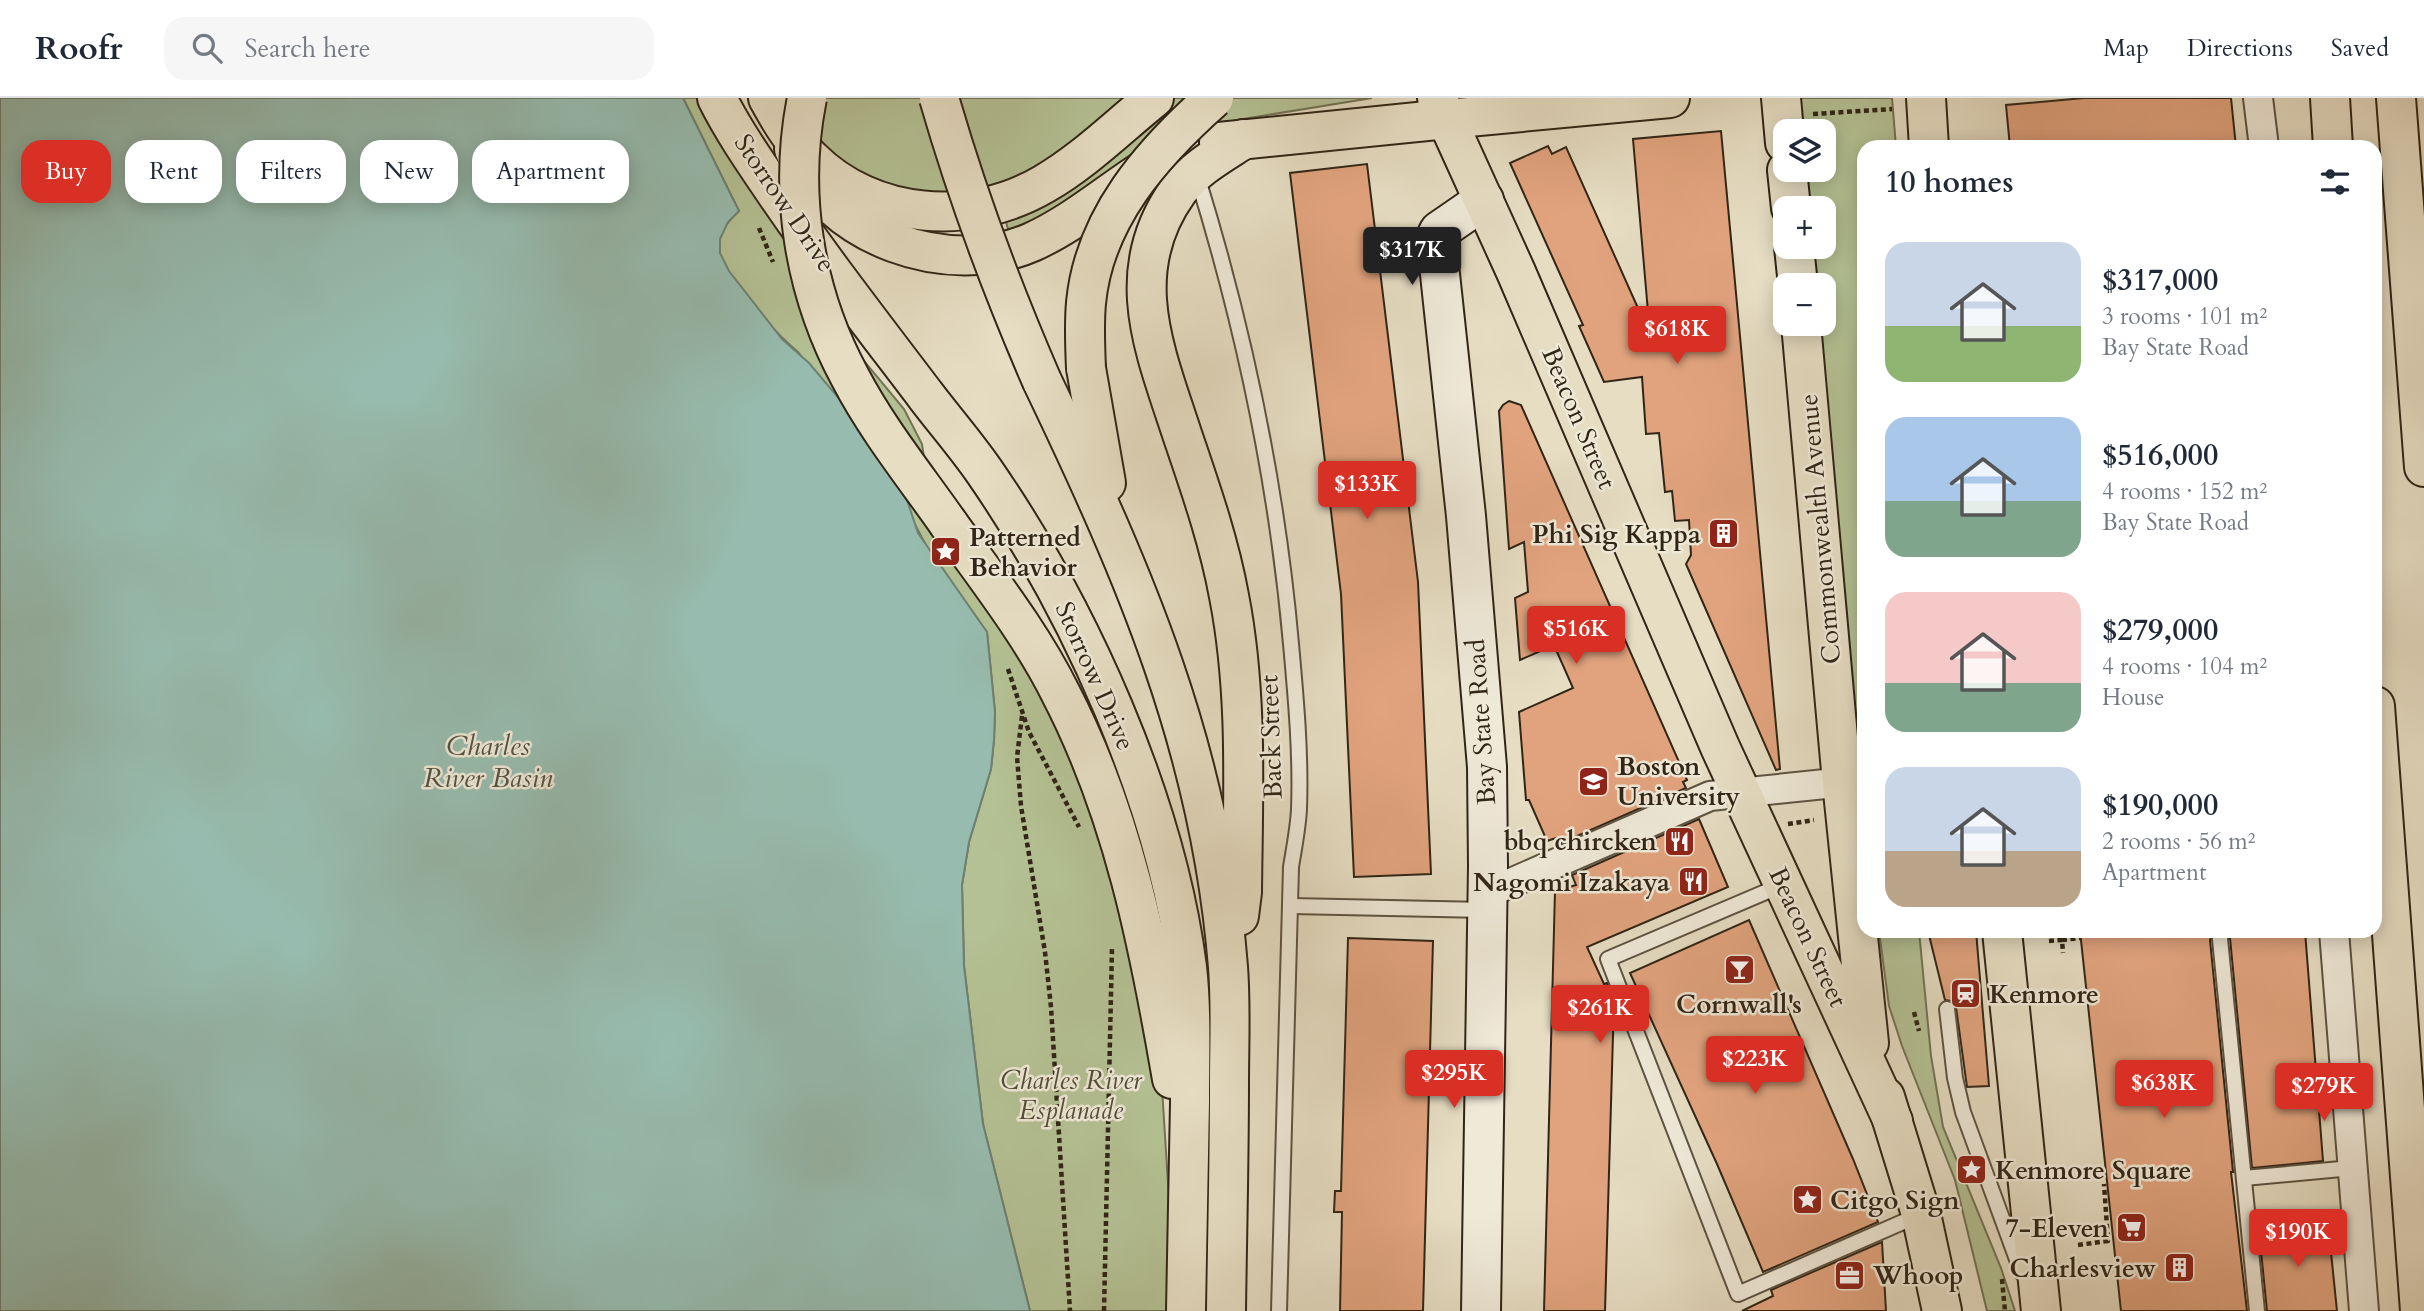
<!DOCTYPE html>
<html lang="en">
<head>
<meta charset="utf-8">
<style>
  :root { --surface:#fff; --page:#f6f6f7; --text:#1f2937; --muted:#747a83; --line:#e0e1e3; --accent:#d93025 }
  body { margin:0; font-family:Cardo,serif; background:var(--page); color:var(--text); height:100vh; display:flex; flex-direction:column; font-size:26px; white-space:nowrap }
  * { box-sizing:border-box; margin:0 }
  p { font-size:23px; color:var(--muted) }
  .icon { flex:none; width:38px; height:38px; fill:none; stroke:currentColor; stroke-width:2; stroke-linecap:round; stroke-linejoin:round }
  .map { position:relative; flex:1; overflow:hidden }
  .sheet { position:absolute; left:1857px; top:42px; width:525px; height:798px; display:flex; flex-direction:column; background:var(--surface); border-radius:21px; box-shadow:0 4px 18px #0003 }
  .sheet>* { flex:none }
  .top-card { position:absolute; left:21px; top:42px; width:665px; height:63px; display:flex; gap:14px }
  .buttons { position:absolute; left:1773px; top:21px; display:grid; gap:14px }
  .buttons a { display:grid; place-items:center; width:63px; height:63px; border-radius:14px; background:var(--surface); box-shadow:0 4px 18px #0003; font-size:35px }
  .price { position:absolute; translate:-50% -60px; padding:0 16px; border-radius:7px; background:var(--accent); color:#fff; font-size:23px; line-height:46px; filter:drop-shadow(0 2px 4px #0008) }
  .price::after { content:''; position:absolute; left:50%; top:42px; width:21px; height:16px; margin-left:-10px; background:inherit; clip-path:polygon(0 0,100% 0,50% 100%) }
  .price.on { background:#222; color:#fff }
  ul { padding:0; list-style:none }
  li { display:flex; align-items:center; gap:21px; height:175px; padding:0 28px }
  li span { display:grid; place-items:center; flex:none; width:196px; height:140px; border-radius:21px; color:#555 }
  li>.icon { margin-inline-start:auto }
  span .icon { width:84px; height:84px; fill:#fffc; stroke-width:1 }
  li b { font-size:30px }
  h2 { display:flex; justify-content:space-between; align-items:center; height:84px; padding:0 28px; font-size:30px }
  .pill { padding:0 24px; border-radius:21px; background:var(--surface); box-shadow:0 4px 18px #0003; font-size:24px; line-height:63px }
  .pill.on { background:var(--accent); color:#fff }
  header { display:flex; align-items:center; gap:42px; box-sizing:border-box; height:98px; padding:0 35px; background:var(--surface); border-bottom:2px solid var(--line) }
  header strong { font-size:33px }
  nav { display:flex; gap:38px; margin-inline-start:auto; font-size:24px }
  .search { width:490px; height:63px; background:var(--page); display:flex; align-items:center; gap:18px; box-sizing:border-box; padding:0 24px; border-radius:21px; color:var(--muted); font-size:26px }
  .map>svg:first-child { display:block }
  .green { fill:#b4c194; stroke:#727355; stroke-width:2 }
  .water { fill:#97bcaf; stroke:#6e8072; stroke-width:2 }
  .building { fill:#e1a37e; stroke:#312516; stroke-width:2 }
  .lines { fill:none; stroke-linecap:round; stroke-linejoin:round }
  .lane-casing { stroke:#5e5341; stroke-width:18 }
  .street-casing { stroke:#5e5341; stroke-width:32 }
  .secondary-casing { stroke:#312516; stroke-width:42 }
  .primary-casing { stroke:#312516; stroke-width:42 }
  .highway-casing { stroke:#312516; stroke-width:42 }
  .path { stroke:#312516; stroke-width:4.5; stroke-dasharray:5 3.5; stroke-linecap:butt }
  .lane { stroke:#efe9d8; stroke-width:14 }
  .street { stroke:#efe9d8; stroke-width:28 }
  .secondary { stroke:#efe9d8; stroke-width:38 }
  .primary { stroke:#e6ddc3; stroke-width:38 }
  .highway { stroke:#e6ddc3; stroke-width:38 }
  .highway-bridge-casing { stroke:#312516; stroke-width:42; stroke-linecap:butt }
  .highway-bridge { stroke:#e6ddc3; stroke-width:38 }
  .labels { text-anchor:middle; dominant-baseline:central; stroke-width:5; stroke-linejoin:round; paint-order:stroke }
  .street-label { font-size:26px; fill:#312516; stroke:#efe9d8 }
  .poi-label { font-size:26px; font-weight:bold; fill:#312516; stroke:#efe9d8; text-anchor:start }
  .park-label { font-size:26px; font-style:italic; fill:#524c36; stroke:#efe9d8 }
  .water-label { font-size:28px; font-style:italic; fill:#505244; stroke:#efe9d8 }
</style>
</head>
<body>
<header>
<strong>Roofr</strong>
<div class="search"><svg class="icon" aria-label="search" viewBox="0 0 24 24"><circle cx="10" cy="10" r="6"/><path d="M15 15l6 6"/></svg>Search here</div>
<nav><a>Map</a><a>Directions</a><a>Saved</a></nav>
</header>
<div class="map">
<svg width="2424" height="1213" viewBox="0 0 2424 1213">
  <rect width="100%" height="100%" fill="#e6ddc3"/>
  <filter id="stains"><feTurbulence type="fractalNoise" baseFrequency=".00286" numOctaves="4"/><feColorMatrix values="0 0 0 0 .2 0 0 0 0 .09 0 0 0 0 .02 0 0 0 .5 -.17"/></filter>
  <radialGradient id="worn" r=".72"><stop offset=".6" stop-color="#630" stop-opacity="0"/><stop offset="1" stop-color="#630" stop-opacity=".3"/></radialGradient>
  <g class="green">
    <path d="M683 0H699L854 251 904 311 922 346 925 367 1019 554 1068 646 1115 767 1162 990 1170 1117 1168 1213H1030L983 1026 964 868 962 787 969 744 991 671 994 642 995 614 987 534 930 455 911 419 907 402 798 254C776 236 728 183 720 156 715 138 727 124 739 113Z"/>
    <path d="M782 0H1372L1237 22 1180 39 1010 138 1006 124 1035 113 1064 95 1044 66C1032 73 1020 82 1007 88 953 112 864 92 823 50 808 35 795 16 782 0Z"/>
    <path d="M1797 0H1892L1896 49H1864V662L1860 663 1818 226H1824V187H1814L1810 149H1824V110H1807L1803 72H1824V33H1798Z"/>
    <path d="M1879 833H1919L1931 958 1943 1029 2001 1170 2015 1213H1987L1955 1082 1902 948 1889 908Z"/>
  </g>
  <path class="water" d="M0 0H683L739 113 728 124 720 141V155L729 173 782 241 809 265 842 304 903 390 918 435 987 534 995 614 994 642 991 671 969 744 962 787 964 868 983 1026 1030 1213H0Z"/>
  <g class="building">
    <path d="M2084 0H2231L2236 49H2010L2006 7Z"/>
    <path d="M1721 33 1780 671 1776 672 1686 466 1691 457 1689 422 1675 423 1672 393 1665 394 1659 335 1646 336 1642 279 1604 284 1579 228 1583 227 1510 65 1548 48 1552 56 1566 49 1650 237 1633 41Z"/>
    <path d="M1367 66 1418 484 1431 776 1354 779 1341 496 1290 75Z"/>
    <path d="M1509 303 1521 307 1687 682 1683 684 1686 690 1559 746 1556 740 1547 743 1529 702H1526L1519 614 1573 590 1554 547 1520 562 1515 500 1528 494 1524 444 1509 451 1499 313 1503 307Z"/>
    <path d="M1699 721 1728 789 1587 849 1604 886 1607 885 1614 902 1605 1213H1544L1555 793 1576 787 1572 777Z"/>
    <path d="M1749 822 1853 1061 1878 1124 1763 1174 1717 1066 1630 875Z"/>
    <path d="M1928 833H1976L1989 988 1967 989 1956 909 1951 903 1945 902Z"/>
    <path d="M2080 833H2215L2210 842 2233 1074H2231L2247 1213H2121Z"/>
    <path d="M2225 833H2305L2323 1063 2252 1070 2230 840Z"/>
    <path d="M1348 840 1433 843 1423 1213H1340L1342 1114H1334L1335 1093H1341Z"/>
    <path d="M2328 1125 2337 1213H2267L2259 1133Z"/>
    <path d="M1882 1144 1886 1213H1742L1773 1198 1771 1192Z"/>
  </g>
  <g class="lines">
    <defs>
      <g id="lane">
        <path d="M1197 78C1244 230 1277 388 1291 546 1296 601 1301 656 1299 711 1298 731 1294 750 1291 769L1279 1213"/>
        <path d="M1782 787 1608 861 1738 1196 1919 1117"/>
        <path d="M1291 808 1486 812"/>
        <path d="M2220 841 2257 1213"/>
        <path d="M1947 911 1955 980 1963 1014 2022 1175"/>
        <path d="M2244 1080 2352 1070"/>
      </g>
      <g id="street">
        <path d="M2258 0 2264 49"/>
        <path d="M1488 795 1710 698 1864 682"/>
        <path d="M2334 833 2364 1213"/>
      </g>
      <path id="secondary" d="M1481 1213 1488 768 1487 669 1466 418 1436 139 1439 133 1484 102"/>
      <g id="primary">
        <path d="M1437 0 1516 174 1720 649 1893 1023"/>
        <path d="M1781 0 1785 45"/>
        <path d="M1926 0 1929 49"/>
        <path d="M1447 21 1670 0"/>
        <path d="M1787 72 1791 110"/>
        <path d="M1794 149 1798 187"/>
        <path d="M1801 226 1842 684 1869 945"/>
        <path d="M2002 833 2041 1213"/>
        <path d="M1885 999 1921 1116 1942 1213"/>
      </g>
      <g id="highway">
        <path d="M717 0C732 30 751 58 770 86 819 159 873 228 926 298 945 323 966 347 984 373 1080 512 1165 700 1187 869 1192 913 1190 959 1190 1004 1189 1073 1187 1143 1186 1213"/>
        <path d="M768 0C780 22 793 44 811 61 872 122 971 129 1044 86 1084 63 1119 28 1154 0"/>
        <path d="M2330 0 2333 49"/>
        <path d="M2396 0 2424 369"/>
        <path d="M1219 44 1447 21"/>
        <path d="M794 51C826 139 949 181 1032 144 1072 126 1107 96 1144 72"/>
        <path d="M1086 270 1106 385"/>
        <path d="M1042 283C1135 477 1211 652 1228 869 1231 908 1229 947 1229 986 1229 1061 1227 1137 1226 1213"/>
        <path d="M948 425C987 480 1030 534 1060 594 1123 715 1149 847 1172 981"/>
        <path d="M2375 608 2420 1213"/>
        <path d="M1239 818 1242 794C1243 695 1248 595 1229 498 1219 443 1200 389 1182 336 1155 253 1120 174 1178 93 1195 70 1221 56 1244 41"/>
      </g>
    </defs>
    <use href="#lane" class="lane-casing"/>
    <use href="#street" class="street-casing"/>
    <use href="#secondary" class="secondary-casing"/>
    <use href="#primary" class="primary-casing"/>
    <use href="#highway" class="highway-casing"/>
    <g class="path">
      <path d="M1813 16 1892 11"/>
      <path d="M759 130 773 164"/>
      <path d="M1008 571 1029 634 1079 729"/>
      <path d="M1022 618 1017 659 1021 708 1045 854 1051 909 1070 1213"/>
      <path d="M1788 726 1814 722"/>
      <path d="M2062 842 2080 840"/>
      <path d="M2049 843 2062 842 2063 855"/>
      <path d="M1914 914 1919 933"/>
      <path d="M2078 1147 2108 1143 2104 1086"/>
      <path d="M2002 1181 2005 1213"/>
      <path d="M1104 1213 1112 850"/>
    </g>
    <use href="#lane" class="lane"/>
    <use href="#street" class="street"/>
    <use href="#secondary" class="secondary"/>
    <use href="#primary" class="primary"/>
    <use href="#highway" class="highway"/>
    <defs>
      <g id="highway-bridge">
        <path d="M807 0C788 95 804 194 850 279 877 331 915 378 948 425"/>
        <path d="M939 0C967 97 1002 191 1042 283"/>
        <path d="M1086 270C1085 248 1084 227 1086 205 1094 120 1152 55 1214 0"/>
      </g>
    </defs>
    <use href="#highway-bridge" class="highway-bridge-casing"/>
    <use href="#highway-bridge" class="highway-bridge"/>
  </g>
  <defs>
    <symbol id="building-square" viewBox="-11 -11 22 22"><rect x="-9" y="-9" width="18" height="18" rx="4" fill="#8f2418" stroke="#efe9d8"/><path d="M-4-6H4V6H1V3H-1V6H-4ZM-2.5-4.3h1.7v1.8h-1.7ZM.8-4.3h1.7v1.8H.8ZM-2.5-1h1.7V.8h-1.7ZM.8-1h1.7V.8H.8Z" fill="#fff"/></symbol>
    <symbol id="sight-square" viewBox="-11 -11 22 22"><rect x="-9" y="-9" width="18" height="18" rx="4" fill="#8f2418" stroke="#efe9d8"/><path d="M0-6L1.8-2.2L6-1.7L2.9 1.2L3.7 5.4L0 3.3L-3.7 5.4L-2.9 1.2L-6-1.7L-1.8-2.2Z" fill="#fff"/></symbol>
    <symbol id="university-square" viewBox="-11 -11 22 22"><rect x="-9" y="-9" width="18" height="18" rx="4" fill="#8f2418" stroke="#efe9d8"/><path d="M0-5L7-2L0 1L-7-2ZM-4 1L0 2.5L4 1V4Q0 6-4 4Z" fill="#fff"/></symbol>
    <symbol id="restaurant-square" viewBox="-11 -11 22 22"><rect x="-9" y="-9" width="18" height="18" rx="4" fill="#8f2418" stroke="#efe9d8"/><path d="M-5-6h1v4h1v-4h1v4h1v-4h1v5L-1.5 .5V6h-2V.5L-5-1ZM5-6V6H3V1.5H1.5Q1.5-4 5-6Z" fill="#fff"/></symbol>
    <symbol id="bar-square" viewBox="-11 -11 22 22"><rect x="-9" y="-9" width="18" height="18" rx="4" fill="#8f2418" stroke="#efe9d8"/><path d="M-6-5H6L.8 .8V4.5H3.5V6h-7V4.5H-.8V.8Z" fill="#fff"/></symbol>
    <symbol id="station-square" viewBox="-11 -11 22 22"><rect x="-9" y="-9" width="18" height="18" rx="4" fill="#8f2418" stroke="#efe9d8"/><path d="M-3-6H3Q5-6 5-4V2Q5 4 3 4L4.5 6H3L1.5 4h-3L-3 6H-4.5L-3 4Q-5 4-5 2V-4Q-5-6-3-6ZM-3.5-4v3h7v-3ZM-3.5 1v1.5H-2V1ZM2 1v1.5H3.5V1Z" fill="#fff"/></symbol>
    <symbol id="supermarket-square" viewBox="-11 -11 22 22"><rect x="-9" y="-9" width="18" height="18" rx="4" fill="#8f2418" stroke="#efe9d8"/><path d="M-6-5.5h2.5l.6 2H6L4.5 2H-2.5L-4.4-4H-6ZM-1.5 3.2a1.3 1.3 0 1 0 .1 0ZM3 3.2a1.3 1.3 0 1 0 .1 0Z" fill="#fff"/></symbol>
    <symbol id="office-square" viewBox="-11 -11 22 22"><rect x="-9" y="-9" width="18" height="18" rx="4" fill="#8f2418" stroke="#efe9d8"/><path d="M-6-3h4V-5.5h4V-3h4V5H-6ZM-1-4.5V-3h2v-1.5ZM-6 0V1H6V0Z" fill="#fff"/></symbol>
  </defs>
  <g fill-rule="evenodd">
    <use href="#building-square" x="1706" y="418" width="35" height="35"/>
    <use href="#sight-square" x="928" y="436" width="35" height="35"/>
    <use href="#university-square" x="1576" y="666" width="35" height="35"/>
    <use href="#restaurant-square" x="1662" y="726" width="35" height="35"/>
    <use href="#restaurant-square" x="1676" y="766" width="35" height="35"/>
    <use href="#bar-square" x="1722" y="854" width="35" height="35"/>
    <use href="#station-square" x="1948" y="878" width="35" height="35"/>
    <use href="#sight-square" x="1954" y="1054" width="35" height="35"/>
    <use href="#sight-square" x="1790" y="1084" width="35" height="35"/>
    <use href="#supermarket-square" x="2114" y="1112" width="35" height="35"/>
    <use href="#building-square" x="2162" y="1152" width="35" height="35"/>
    <use href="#office-square" x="1832" y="1160" width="35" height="35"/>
  </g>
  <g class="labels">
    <g class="street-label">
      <text transform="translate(785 105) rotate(56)">Storrow Drive</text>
      <text transform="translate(1579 320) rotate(67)">Beacon Street</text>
      <text transform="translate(1820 431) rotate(-95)">Commonwealth Avenue</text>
      <text transform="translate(1095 578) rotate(66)">Storrow Drive</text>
      <text transform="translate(1481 624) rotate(-94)">Bay State Road</text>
      <text transform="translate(1271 639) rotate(-92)">Back Street</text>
      <text transform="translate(1808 839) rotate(65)">Beacon Street</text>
    </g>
    <g class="poi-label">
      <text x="1701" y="436" text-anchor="end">Phi Sig Kappa</text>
      <text x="969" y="439">Patterned<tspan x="969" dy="30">Behavior</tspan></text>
      <text x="1617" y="668">Boston<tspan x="1617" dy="30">University</tspan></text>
      <text x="1657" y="743" text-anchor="end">bbq chircken</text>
      <text x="1670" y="784" text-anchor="end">Nagomi Izakaya</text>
      <text x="1989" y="896">Kenmore</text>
      <text x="1739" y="906" text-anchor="middle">Cornwall's</text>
      <text x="1995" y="1072">Kenmore Square</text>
      <text x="1830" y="1102">Citgo Sign</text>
      <text x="2109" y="1130" text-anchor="end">7-Eleven</text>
      <text x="2156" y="1170" text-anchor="end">Charlesview</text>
      <text x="1873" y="1177">Whoop</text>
    </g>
    <g class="park-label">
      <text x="1071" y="982">Charles River<tspan x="1071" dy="30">Esplanade</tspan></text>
    </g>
    <g class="water-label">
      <text x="488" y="648">Charles<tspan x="488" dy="32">River Basin</tspan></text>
    </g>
  </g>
  <rect width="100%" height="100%" filter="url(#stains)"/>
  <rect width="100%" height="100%" fill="url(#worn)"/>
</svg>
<div class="buttons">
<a><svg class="icon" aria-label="layers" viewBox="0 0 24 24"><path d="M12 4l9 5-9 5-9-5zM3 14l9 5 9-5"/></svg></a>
<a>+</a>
<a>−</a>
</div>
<b class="price on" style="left:1412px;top:189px">$317K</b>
<b class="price" style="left:1677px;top:268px">$618K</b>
<b class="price" style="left:1367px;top:423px">$133K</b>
<b class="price" style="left:1576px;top:568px">$516K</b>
<b class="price" style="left:1600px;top:947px">$261K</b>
<b class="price" style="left:1755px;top:998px">$223K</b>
<b class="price" style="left:1454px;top:1012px">$295K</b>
<b class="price" style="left:2164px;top:1022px">$638K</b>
<b class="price" style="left:2324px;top:1025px">$279K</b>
<b class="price" style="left:2298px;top:1171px">$190K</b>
<div class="top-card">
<a class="pill on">Buy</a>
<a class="pill">Rent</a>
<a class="pill">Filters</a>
<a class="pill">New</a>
<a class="pill">Apartment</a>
</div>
<section class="sheet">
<h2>10 homes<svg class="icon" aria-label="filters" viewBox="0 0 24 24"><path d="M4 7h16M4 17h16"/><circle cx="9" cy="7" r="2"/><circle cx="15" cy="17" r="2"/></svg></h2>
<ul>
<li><span style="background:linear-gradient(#c9d6e8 60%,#8fb573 0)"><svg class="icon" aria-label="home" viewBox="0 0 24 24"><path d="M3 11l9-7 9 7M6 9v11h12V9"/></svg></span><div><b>$317,000</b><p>3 rooms · 101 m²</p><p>Bay State Road</p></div></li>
<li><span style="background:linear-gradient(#a9c7e8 60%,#7fa58c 0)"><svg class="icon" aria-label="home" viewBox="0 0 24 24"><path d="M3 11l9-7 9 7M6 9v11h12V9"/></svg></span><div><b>$516,000</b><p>4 rooms · 152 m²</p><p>Bay State Road</p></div></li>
<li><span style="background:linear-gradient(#f6c9c9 65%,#7fa58c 0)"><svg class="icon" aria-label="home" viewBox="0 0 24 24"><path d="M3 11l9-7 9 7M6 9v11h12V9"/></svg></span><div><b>$279,000</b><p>4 rooms · 104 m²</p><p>House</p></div></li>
<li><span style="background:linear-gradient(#c9d6e8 60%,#b9a48a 0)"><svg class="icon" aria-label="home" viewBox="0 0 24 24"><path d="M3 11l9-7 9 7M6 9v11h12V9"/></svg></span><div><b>$190,000</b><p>2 rooms · 56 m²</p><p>Apartment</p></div></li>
</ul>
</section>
</div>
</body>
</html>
